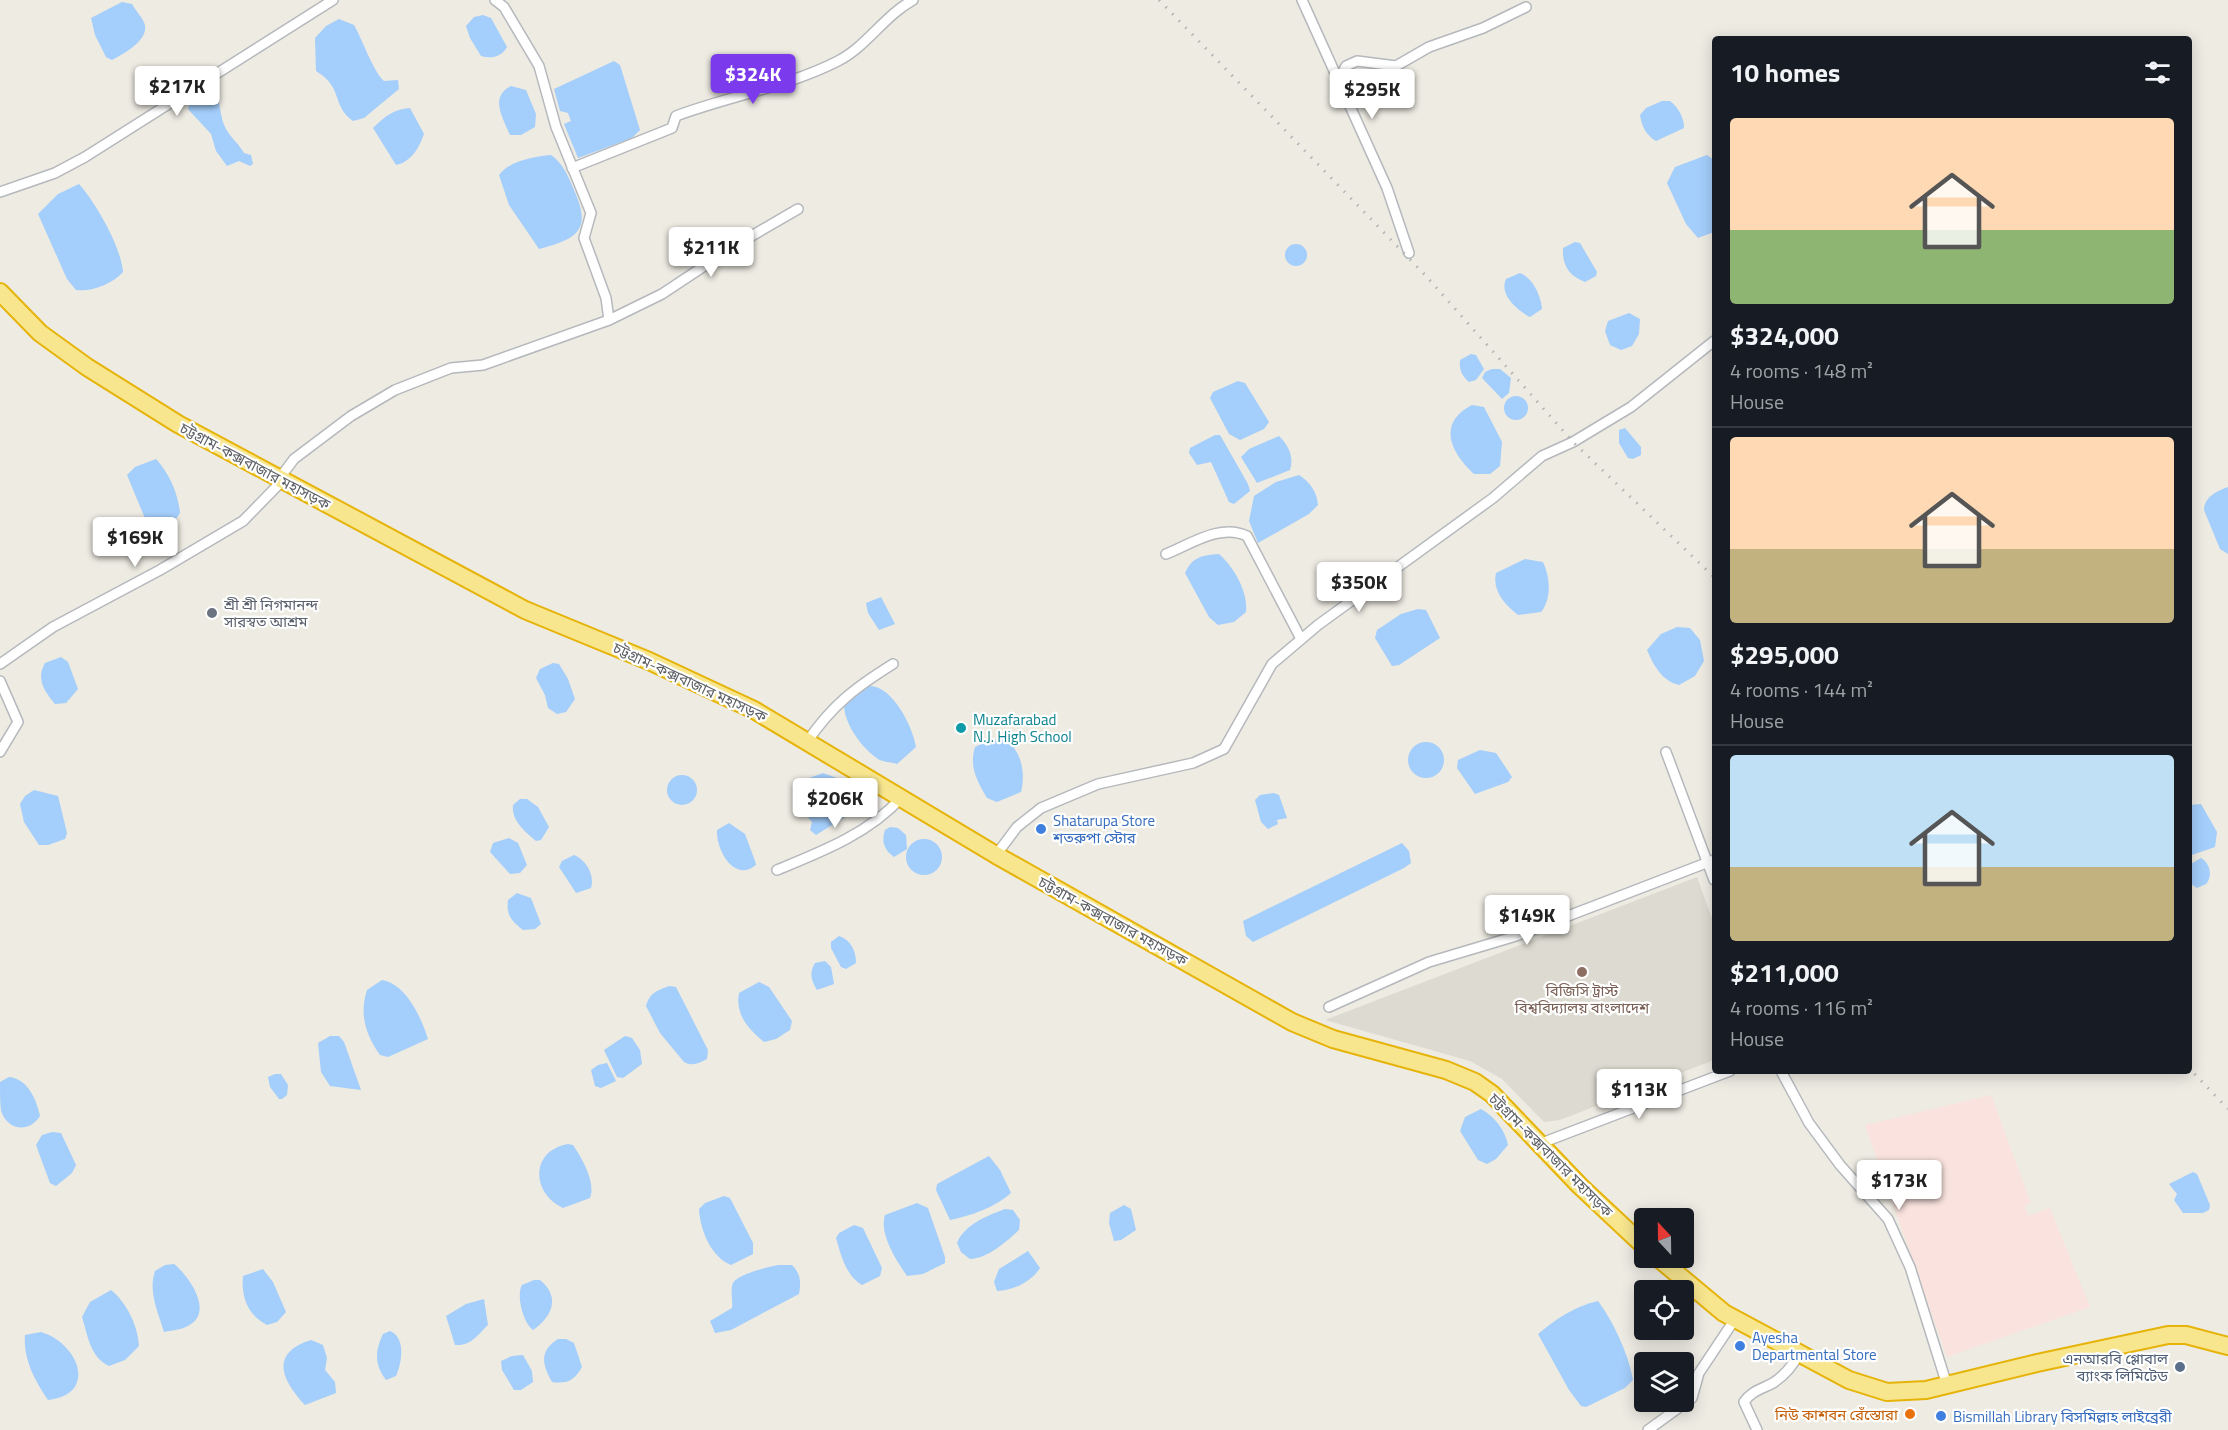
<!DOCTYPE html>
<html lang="en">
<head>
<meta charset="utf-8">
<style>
  :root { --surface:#171b24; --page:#242831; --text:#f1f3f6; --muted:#9ea1a6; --line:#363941; --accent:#7c3aed }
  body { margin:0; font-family:"Titillium Web","Noto Sans Bengali",sans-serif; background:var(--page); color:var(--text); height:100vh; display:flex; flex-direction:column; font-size:22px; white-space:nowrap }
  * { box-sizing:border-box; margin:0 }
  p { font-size:20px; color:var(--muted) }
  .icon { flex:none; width:33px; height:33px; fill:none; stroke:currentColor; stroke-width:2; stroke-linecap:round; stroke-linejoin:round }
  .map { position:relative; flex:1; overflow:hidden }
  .panel { position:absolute; left:1712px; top:36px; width:480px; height:1038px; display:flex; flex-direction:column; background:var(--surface); border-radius:6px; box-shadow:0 3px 15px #0003 }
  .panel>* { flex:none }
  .needle { width:39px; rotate:338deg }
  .controls { position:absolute; left:1634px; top:1208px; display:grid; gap:12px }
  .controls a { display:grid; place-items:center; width:60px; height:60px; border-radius:6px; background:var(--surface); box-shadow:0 3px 15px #0003; font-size:30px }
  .price { position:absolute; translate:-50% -51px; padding:0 14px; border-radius:6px; background:#fff; color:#222; font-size:20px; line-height:39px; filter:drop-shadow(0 2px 3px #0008) }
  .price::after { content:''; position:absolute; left:50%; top:36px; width:18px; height:14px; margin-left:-9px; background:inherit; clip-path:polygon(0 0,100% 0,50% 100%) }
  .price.on { background:var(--accent); color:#fff }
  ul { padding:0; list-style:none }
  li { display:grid; align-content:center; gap:12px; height:318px; padding:0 18px }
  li+li { border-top:2px solid var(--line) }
  li span { display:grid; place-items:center; height:186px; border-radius:6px; color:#555 }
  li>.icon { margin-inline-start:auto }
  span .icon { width:108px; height:108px; fill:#fffc; stroke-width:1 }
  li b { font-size:26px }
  h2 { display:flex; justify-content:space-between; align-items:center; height:72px; padding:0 18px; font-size:26px }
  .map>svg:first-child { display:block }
  .education { fill:#dddbd1 }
  .medical { fill:#fae3de }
  .water { fill:#a4cefb }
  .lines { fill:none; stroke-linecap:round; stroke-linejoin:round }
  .street-casing { stroke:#b5b8bc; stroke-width:12 }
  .highway-casing { stroke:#e6b309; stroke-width:20 }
  .street { stroke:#fff; stroke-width:9 }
  .highway { stroke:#f8e68e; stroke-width:16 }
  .rail { stroke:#b3b4b4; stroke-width:3; stroke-dasharray:1.5 8; stroke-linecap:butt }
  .worship-dot { fill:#6b7280; stroke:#fff; stroke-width:2 }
  .culture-dot { fill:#0f9aa8; stroke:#fff; stroke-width:2 }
  .shop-dot { fill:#3f7fe0; stroke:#fff; stroke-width:2 }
  .education-dot { fill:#8d6e63; stroke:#fff; stroke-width:2 }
  .service-dot { fill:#5c6f8a; stroke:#fff; stroke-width:2 }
  .food-dot { fill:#e8710a; stroke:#fff; stroke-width:2 }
  .labels { text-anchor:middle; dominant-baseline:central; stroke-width:4.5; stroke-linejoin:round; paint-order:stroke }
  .street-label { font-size:15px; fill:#5b5e63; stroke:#fff }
  .worship-label { font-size:15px; fill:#5b616d; stroke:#fff; text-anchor:start }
  .culture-label { font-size:15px; fill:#0d838f; stroke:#fff; text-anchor:start }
  .shop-label { font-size:15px; fill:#366cbe; stroke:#fff; text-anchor:start }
  .education-label { font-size:15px; fill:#785e54; stroke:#fff }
  .service-label { font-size:15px; fill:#4e5e75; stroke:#fff; text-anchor:end }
  .food-label { font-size:15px; fill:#c56008; stroke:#fff; text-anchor:end }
</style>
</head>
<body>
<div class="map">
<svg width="2228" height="1430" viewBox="0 0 2228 1430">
  <rect width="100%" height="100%" fill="#edebe2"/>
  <path class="education" d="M1697 877 1714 924V1060L1560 1120 1544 1122 1502 1079 1470 1061 1325 1020Z"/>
  <path class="medical" d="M1991 1095 2031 1203 2025 1206 2028 1216 2050 1208 2090 1307 1947 1357 1865 1125Z"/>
  <g class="water">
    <path d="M122 2 132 4C135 10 143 18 145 25 148 41 123 54 112 60L106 57 95 35 91 18Z"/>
    <path d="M483 15 491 18 507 47C501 57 492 59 481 56L470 38 466 26 474 17Z"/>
    <path d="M339 19 354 25C363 41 373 71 384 81L398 80 399 89 364 118 353 121C331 105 344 88 316 71L315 38 326 26Z"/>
    <path d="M614 61 620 65 640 130 632 138 578 158 564 124 571 121 568 113 560 111 554 89Z"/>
    <path d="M511 86 526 90 536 114 535 127 521 135H510C503 118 489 97 511 86Z"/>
    <path d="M206 92H214C222 104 219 116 226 129 231 138 239 144 244 153L251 155 253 164 250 166 239 161 227 166 216 151 211 134 188 109 190 102Z"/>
    <path d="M1662 101H1670C1679 108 1684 118 1684 128L1656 141C1646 135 1642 127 1640 115L1646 108Z"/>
    <path d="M410 108 424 134C419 148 411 162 396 165L373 128C384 117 394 109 410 108Z"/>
    <path d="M551 155C563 163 568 176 574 190 592 230 578 239 539 249L509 205 499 175C510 160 534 157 551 155Z"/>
    <path d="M1707 155 1714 160V232L1698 238 1686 224 1667 183 1675 167Z"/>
    <path d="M79 184C96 203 121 247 123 272 112 284 92 292 76 290L67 279 38 214 58 194Z"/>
    <path d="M1575 242 1580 243 1597 272 1596 276 1585 282C1569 276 1562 265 1563 248Z"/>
    <circle cx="1296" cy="255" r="11"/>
    <path d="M1520 273C1533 278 1541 296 1542 309L1530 317C1517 310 1499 295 1506 279Z"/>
    <path d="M1629 313 1640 319 1639 334 1632 346 1621 350 1610 345 1605 331 1608 321Z"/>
    <path d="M1471 354 1476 355 1484 369 1476 380 1469 382C1462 376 1459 370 1460 360Z"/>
    <path d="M1492 369H1500L1511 378 1509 393 1502 399 1482 378 1485 372Z"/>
    <path d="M1238 381 1245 383 1269 422 1264 429 1240 440 1229 434 1210 398 1213 392Z"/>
    <circle cx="1516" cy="408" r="12"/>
    <path d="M1472 405 1484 407 1502 442 1500 466 1490 474H1474C1450 452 1437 423 1472 405Z"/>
    <path d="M1625 428 1641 447V455L1633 459 1628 458 1619 443V430Z"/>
    <path d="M1215 435H1220L1248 484 1250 491 1234 504 1229 502 1211 462 1197 465 1189 453 1190 448Z"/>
    <path d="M1279 436C1289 446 1294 457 1290 470L1257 483 1241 457 1249 449Z"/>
    <path d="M156 459C169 473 178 493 180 513L174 522 161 530 149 528 127 475 135 467Z"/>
    <path d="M1299 475C1310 482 1317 492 1318 505L1309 514 1258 543 1249 521 1254 496 1276 482Z"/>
    <path d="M2228 487V554L2220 549 2204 510C2204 497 2217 491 2228 487Z"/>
    <path d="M1219 554C1234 567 1248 592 1246 612L1234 622 1218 625 1209 617 1185 573C1192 557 1202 555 1219 554Z"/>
    <path d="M1525 559 1543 562C1550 577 1552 598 1541 612L1518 615C1505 605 1492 591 1496 573Z"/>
    <path d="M881 597 895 624 879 630 868 613 866 603Z"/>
    <path d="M1418 609 1426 610 1440 638 1399 665 1392 666 1375 638 1377 630 1401 614Z"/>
    <path d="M1677 627 1690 628 1700 640 1704 661 1695 676 1679 685C1662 681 1654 666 1647 650L1661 634Z"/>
    <path d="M61 657 68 662 78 689 66 703 55 704C44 691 36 679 45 663Z"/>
    <path d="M553 663 559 664 568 679 575 699 566 712 557 714 548 708 545 695 536 678 540 669Z"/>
    <path d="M868 686C892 684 913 727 916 747L897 764C891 762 882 762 878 759 862 748 845 725 844 706Z"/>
    <path d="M1006 739C1021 752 1026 772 1021 792L997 802 987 798C977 781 969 767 975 747L990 740Z"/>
    <circle cx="1426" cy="760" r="18"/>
    <path d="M1480 750 1496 753 1512 777 1508 782 1475 794 1457 768 1458 760Z"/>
    <path d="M823 773 837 778 846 802 845 817 816 835 810 830 812 822 805 814 800 795 809 778Z"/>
    <circle cx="682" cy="790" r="15"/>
    <path d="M34 790 58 796 67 833 65 839 48 845H39L24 822 20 804 25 796Z"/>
    <path d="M1274 793 1279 795 1287 818 1277 820 1278 824 1268 829 1261 822 1255 800 1260 795Z"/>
    <path d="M520 799H527L538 807 549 827 541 840 536 841C525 832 511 820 513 805Z"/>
    <path d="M2201 804 2217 832 2215 847 2192 855 2189 852V805Z"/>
    <path d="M729 823 745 834 755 861 756 865C734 883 716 850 717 830Z"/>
    <path d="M890 827 898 828 906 835 907 849 894 857C884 850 881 841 885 830Z"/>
    <path d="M509 838 518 843 527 865 520 873 510 874 490 852 493 843Z"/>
    <circle cx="924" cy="857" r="18"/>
    <path d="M1402 843 1409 851 1411 863 1404 868 1253 942 1246 936 1243 921Z"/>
    <path d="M574 855C586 860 595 875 591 888L576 893 559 867 562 861Z"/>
    <path d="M2201 858C2210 863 2213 876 2206 884L2197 888 2191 884 2189 865Z"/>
    <path d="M517 893 531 898 541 924 535 929 523 930C512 921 506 916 508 900Z"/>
    <path d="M839 936C851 940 856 951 856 963L846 969 841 967 831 948V942Z"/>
    <path d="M825 961 831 967 834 984 817 990C811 980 809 973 815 963Z"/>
    <path d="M382 980C406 984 421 1017 428 1039L388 1057 380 1055C366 1036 359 1014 367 990Z"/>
    <path d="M759 982 769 987 792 1021 790 1030 776 1039 764 1042C748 1029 735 1014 739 993Z"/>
    <path d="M669 986 676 987 708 1050 707 1059C699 1063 692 1067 684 1062L660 1033 646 1006C650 993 656 991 669 986Z"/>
    <path d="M330 1036H339L344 1042 361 1090 330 1086 321 1072 318 1043Z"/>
    <path d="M625 1036 632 1038 640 1050 642 1064 623 1078 617 1077 604 1050Z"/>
    <path d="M607 1063 616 1081 601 1088 595 1086 591 1070 598 1065Z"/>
    <path d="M275 1074H281L288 1085 287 1095 282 1099H279L270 1087 268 1077Z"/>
    <path d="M9 1077C28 1079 36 1099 40 1116 29 1133 8 1131 1 1111 0 1102 0 1091 0 1082Z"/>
    <path d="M1481 1109C1494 1116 1505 1130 1508 1145L1496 1159 1487 1164 1478 1160 1460 1131 1465 1117Z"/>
    <path d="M52 1132 61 1133 76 1165 72 1173 56 1186 50 1183 36 1145 42 1135Z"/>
    <path d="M568 1144 573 1145C582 1158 596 1183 590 1198L563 1208C532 1194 529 1151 568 1144Z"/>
    <path d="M989 1156 1000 1170 1011 1193C996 1207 970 1216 950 1220L936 1190 937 1184Z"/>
    <path d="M2193 1172 2197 1174 2210 1205 2209 1210 2203 1213H2183L2174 1200 2177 1194 2169 1184Z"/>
    <path d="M724 1196 730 1198 753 1243V1254L731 1265C711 1257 700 1230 699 1209L705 1203Z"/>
    <path d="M917 1203 928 1208 945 1257V1263L923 1274 907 1276C896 1260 879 1234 885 1215Z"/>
    <path d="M1124 1205 1131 1209 1136 1230 1121 1240 1114 1241 1109 1223 1110 1213Z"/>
    <path d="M1005 1209 1013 1210 1020 1220 1019 1230C1006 1242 988 1258 970 1259L961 1252 957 1243C965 1224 987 1216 1005 1209Z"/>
    <path d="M854 1225 863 1228 882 1268 880 1276 862 1285C846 1276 841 1255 836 1238L839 1233Z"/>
    <path d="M1028 1251 1040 1268C1032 1281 1013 1291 997 1291L994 1282 999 1269Z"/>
    <path d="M174 1264C188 1275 213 1310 191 1324 183 1330 173 1330 164 1332 158 1312 148 1292 155 1271L165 1265Z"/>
    <path d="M778 1265H792C801 1274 801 1282 799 1294L731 1330 715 1333 710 1321 732 1308C733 1301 730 1289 733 1283 738 1274 768 1267 778 1265Z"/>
    <path d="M263 1269 273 1282 286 1312 277 1322 267 1325C248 1315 241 1298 243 1276Z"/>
    <path d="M534 1280H540C561 1297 552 1317 533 1330 523 1323 516 1295 522 1285Z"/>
    <path d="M111 1290C127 1303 138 1326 139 1346L125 1360 109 1366C90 1357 88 1336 82 1317L90 1302Z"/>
    <path d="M484 1299 488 1325C477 1335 472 1346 455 1345L446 1316 466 1304Z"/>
    <path d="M1598 1301C1614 1323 1628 1353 1633 1380L1625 1388 1586 1407 1581 1406 1569 1390 1538 1334C1556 1319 1575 1306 1598 1301Z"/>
    <path d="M390 1331C406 1338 402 1362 396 1376L386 1380C374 1364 375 1351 383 1334Z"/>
    <path d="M41 1332C78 1343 99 1394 48 1400 35 1381 23 1359 25 1335Z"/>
    <path d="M558 1339H566L574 1343 582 1367C574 1381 567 1384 552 1382 542 1364 539 1351 558 1339Z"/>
    <path d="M311 1340 323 1345 327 1358 325 1370 335 1382 336 1393 305 1405C281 1379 270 1353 311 1340Z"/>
    <path d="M523 1355 532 1371 533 1382 521 1390H514L502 1370 501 1361 512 1356Z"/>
  </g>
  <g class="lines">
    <defs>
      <g id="street">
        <path d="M1302 0 1387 188 1409 253"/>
        <path d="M1338 82 1346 66 1357 61 1396 66 1429 47 1483 28 1526 7"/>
        <path d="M572 168 672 128 676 116C729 96 787 87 838 61 867 46 884 16 913 0"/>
        <path d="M0 192 55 173 85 157 333 0"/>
        <path d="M609 320 662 294 736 245 798 209"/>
        <path d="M279 479 294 459 351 416 395 390 451 368 483 365 609 320 606 298 584 238 591 213 556 127 539 66 504 7 495 0"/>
        <path d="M1166 554C1191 544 1221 523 1247 536L1301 639"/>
        <path d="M0 664 53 627 160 570 243 521 283 480"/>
        <path d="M0 681 18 722 0 752"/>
        <path d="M807 742C832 705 856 687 893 664"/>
        <path d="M1666 752 1714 880"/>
        <path d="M996 855 1017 827 1041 808 1098 784 1193 763 1224 749 1272 664 1318 625 1493 498 1542 456 1573 442 1631 407 1714 341"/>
        <path d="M777 870C821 852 868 834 901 798"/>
        <path d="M1329 1007 1429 962 1516 936 1714 860"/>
        <path d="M1781 1071 1809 1123 1840 1165 1888 1219 1910 1267 1947 1385"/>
        <path d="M1539 1144 1730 1071"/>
        <path d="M1648 1430 1692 1398 1699 1373 1735 1319"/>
        <path d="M1757 1430 1744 1402C1751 1391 1762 1389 1773 1383 1785 1375 1793 1366 1799 1353"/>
      </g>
      <g id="highway">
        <path d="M0 292 40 333 87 367 178 424 525 610 649 661 754 710 996 855 1292 1022 1333 1039 1446 1070 1475 1082 1492 1094 1580 1186 1644 1246"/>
        <path d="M1657 1257 1724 1313 1849 1380 1887 1392 1926 1390 2037 1363 2168 1335H2186L2228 1346"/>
      </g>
    </defs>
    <use href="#street" class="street-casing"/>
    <use href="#highway" class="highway-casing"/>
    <use href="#street" class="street"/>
    <use href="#highway" class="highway"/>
    <g class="rail">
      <path d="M1159 0 1426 276 1573 442 1714 577"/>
      <path d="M2188 1067 2228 1109"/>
    </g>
  </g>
  <circle class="worship-dot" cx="212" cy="613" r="6"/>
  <circle class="culture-dot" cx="961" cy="728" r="6"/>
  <g class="shop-dot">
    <circle cx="1041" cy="829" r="6"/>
    <circle cx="1740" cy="1346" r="6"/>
    <circle cx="1941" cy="1416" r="6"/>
  </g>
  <circle class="education-dot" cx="1582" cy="972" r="6"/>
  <circle class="service-dot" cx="2180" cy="1367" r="6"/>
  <circle class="food-dot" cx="1910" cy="1414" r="6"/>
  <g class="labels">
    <g class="street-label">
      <text transform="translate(255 466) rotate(28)">চট্টগ্রাম-কক্সবাজার মহাসড়ক</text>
      <text transform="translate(690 682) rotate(25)">চট্টগ্রাম-কক্সবাজার মহাসড়ক</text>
      <text transform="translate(1113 921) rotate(29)">চট্টগ্রাম-কক্সবাজার মহাসড়ক</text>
      <text transform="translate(1551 1155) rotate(45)">চট্টগ্রাম-কক্সবাজার মহাসড়ক</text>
    </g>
    <g class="worship-label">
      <text x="224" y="604">শ্রী শ্রী নিগমানন্দ<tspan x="224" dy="17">সারস্বত আশ্রম</tspan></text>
    </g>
    <g class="culture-label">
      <text x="973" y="719">Muzafarabad<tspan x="973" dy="17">N.J. High School</tspan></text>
    </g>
    <g class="shop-label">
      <text x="1053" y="820">Shatarupa Store<tspan x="1053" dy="17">শতরুপা স্টোর</tspan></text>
      <text x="1752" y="1337">Ayesha<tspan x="1752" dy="17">Departmental Store</tspan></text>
      <text x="1953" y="1416">Bismillah Library বিসমিল্লাহ লাইব্রেরী</text>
    </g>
    <g class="education-label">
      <text x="1582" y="990">বিজিসি ট্রাস্ট<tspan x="1582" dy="17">বিশ্ববিদ্যালয় বাংলাদেশ</tspan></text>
    </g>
    <g class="service-label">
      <text x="2168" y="1358">এনআরবি গ্লোবাল<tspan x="2168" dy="17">ব্যাংক লিমিটেড</tspan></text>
    </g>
    <g class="food-label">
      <text x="1898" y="1414">নিউ কাশবন রেঁস্তোরা</text>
    </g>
  </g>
</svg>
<div class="controls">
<a><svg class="needle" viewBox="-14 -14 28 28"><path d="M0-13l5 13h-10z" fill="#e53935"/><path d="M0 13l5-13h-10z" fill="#9ea1a6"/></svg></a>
<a><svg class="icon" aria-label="locate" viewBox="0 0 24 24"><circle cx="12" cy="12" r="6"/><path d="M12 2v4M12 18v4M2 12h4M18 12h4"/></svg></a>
<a><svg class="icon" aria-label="layers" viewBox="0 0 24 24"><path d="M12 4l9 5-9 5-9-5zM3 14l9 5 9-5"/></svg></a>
</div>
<b class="price on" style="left:753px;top:105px">$324K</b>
<b class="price" style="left:177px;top:117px">$217K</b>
<b class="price" style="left:1372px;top:120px">$295K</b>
<b class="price" style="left:711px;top:278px">$211K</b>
<b class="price" style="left:135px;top:568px">$169K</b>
<b class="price" style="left:1359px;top:613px">$350K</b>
<b class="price" style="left:835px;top:829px">$206K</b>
<b class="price" style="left:1527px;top:946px">$149K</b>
<b class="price" style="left:1639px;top:1120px">$113K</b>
<b class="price" style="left:1899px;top:1211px">$173K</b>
<section class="panel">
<h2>10 homes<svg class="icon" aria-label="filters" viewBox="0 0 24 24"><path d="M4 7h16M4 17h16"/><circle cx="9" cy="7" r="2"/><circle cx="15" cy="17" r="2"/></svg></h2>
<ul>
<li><span style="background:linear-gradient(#ffd9b3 60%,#8fb573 0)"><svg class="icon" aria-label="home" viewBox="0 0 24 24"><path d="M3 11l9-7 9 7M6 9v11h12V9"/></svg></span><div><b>$324,000</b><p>4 rooms · 148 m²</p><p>House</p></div></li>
<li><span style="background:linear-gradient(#ffd9b3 60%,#c2b280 0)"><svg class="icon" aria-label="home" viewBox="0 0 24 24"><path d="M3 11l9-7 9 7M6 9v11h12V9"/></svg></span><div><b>$295,000</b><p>4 rooms · 144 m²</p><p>House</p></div></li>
<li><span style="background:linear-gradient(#bfe0f5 60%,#c2b280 0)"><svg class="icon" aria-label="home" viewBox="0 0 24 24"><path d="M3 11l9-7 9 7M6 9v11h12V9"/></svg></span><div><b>$211,000</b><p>4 rooms · 116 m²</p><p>House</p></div></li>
</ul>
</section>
</div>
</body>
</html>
